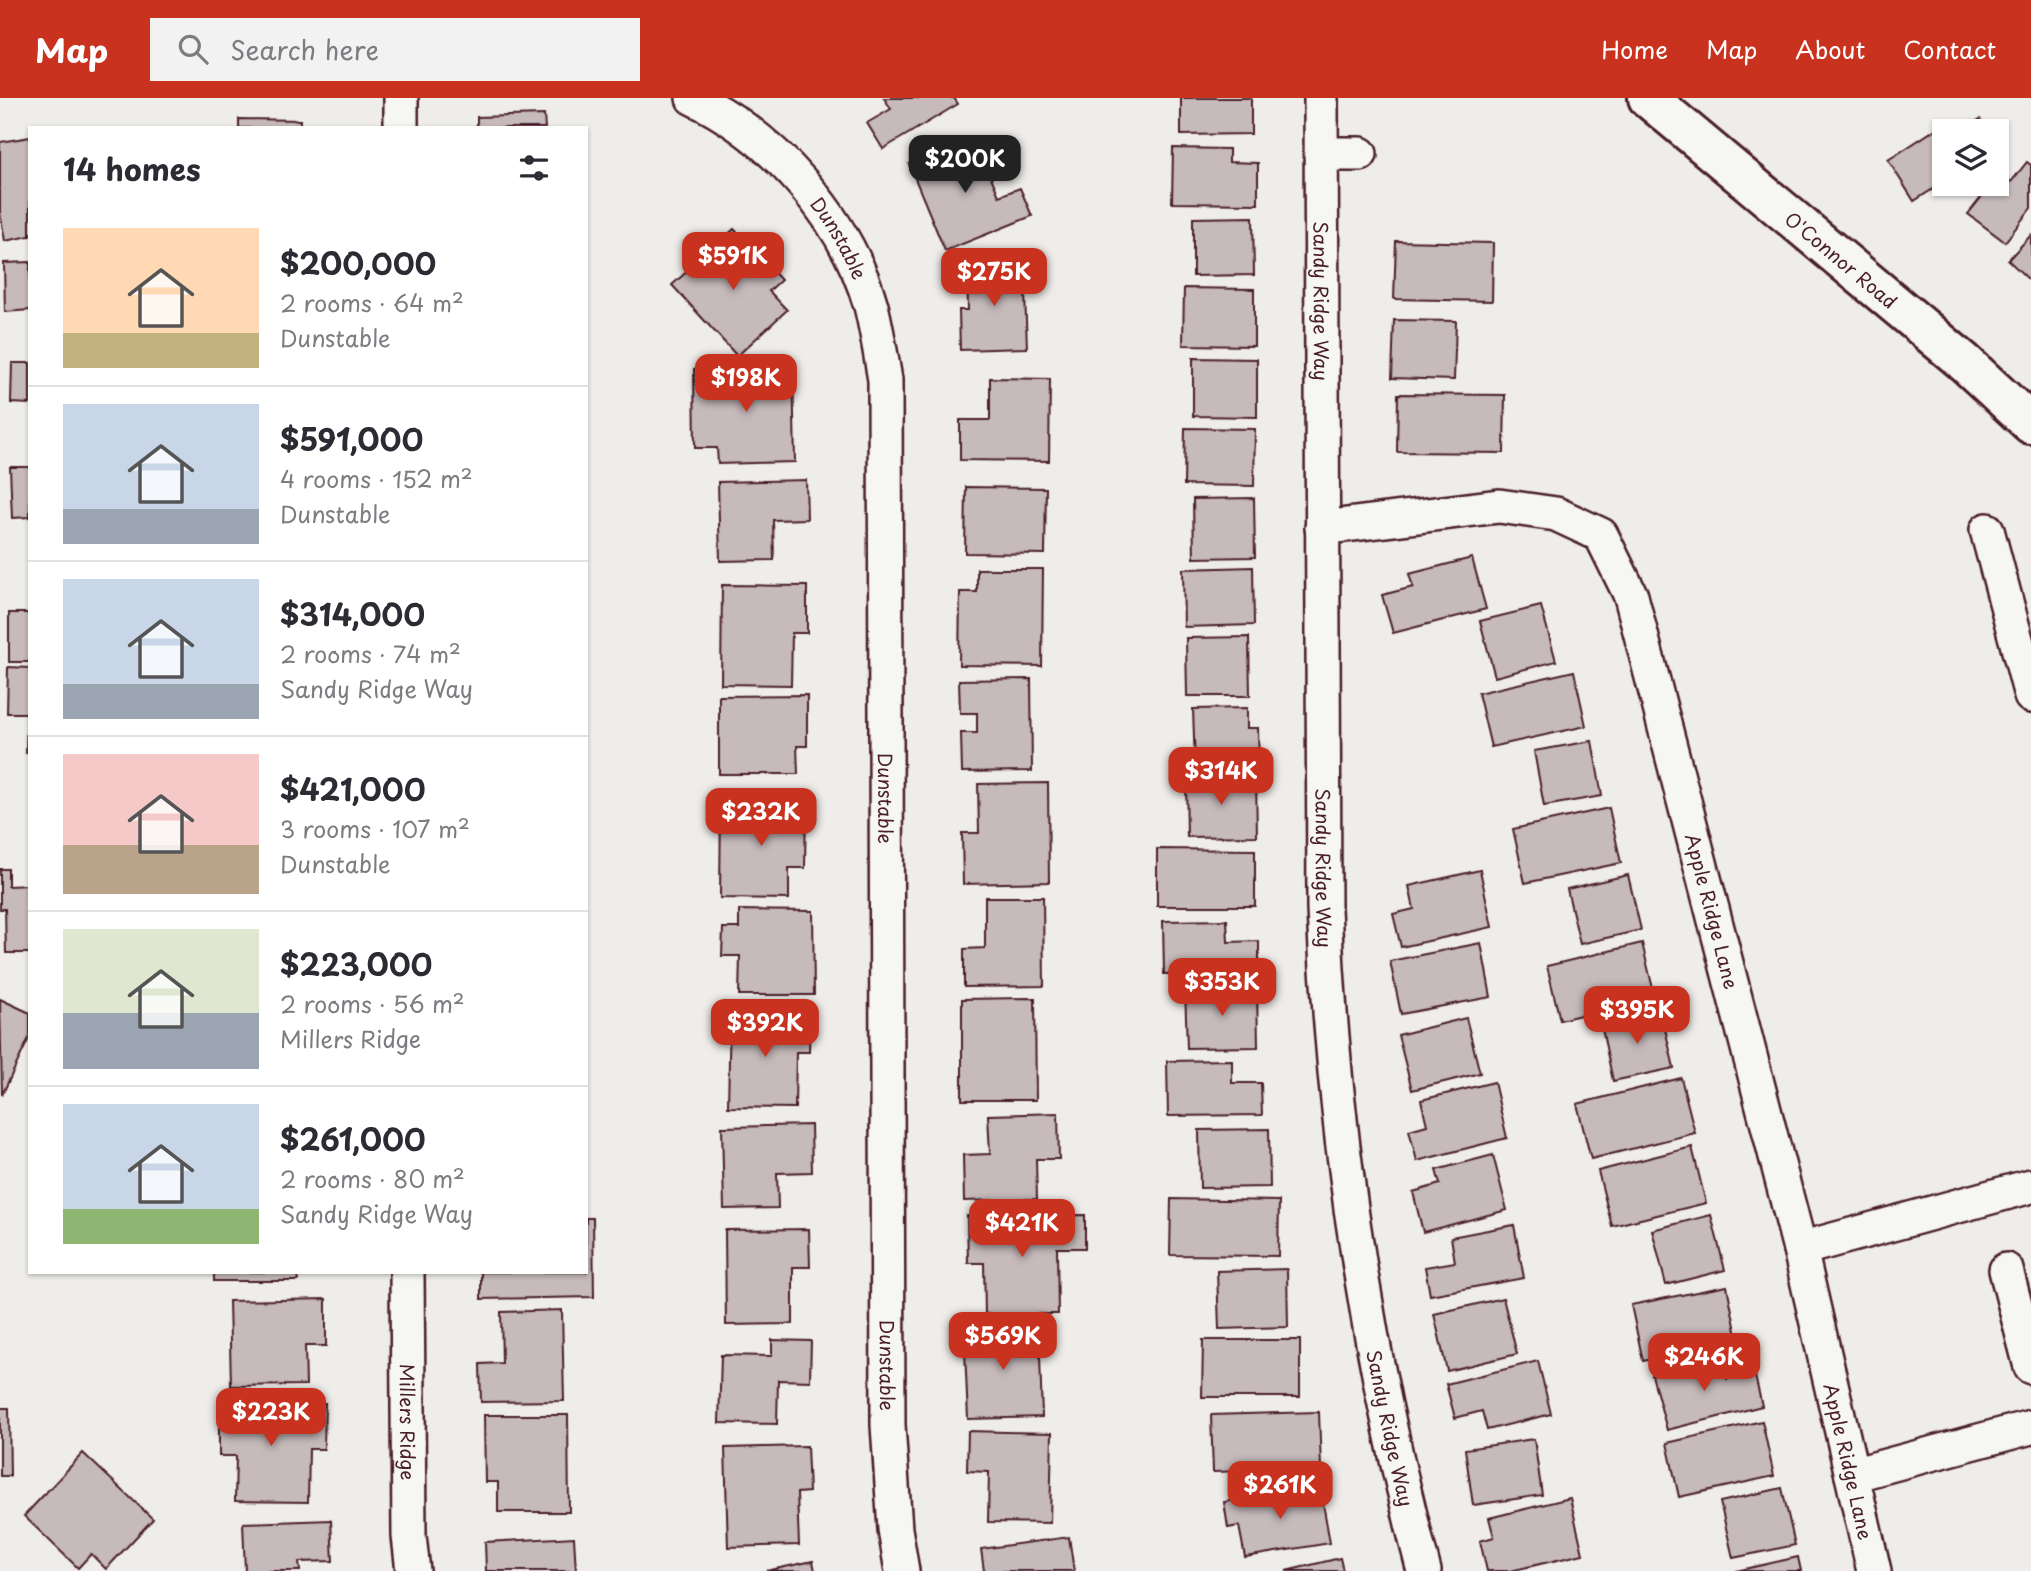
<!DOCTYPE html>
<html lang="en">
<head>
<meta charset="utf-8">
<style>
  :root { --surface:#fff; --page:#f2f2f3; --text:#2b2b33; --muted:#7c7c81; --line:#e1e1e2; --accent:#c8321e }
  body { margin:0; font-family:"Playpen Sans",sans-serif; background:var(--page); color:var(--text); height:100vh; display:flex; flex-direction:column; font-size:26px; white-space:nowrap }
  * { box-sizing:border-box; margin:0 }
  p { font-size:23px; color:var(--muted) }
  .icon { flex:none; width:38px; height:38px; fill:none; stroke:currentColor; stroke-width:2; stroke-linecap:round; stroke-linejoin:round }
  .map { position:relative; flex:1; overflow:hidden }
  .details { position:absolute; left:28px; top:28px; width:560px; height:1148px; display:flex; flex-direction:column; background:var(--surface); border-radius:0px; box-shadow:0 2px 5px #0004 }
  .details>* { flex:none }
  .tools { position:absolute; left:1932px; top:21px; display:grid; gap:14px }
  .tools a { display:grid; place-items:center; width:77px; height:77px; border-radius:0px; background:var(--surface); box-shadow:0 2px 5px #0004; font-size:35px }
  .price { position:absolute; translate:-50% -60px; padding:0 16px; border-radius:14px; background:var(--accent); color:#fff; font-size:23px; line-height:46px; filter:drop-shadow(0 2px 4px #0008) }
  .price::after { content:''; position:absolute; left:50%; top:42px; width:21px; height:16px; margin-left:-10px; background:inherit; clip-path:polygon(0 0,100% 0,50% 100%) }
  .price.on { background:#222; color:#fff }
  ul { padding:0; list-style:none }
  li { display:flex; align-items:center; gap:21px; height:175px; padding:0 35px }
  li+li { border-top:2px solid var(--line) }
  li span { display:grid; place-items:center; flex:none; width:196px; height:140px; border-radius:0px; color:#555 }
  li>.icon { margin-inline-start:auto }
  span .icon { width:84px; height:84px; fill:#fffc; stroke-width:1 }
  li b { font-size:30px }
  h2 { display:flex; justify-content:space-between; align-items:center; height:84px; padding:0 35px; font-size:30px }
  header { display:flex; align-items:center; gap:42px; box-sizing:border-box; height:98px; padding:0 35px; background:var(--accent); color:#fff }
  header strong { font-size:33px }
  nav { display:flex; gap:38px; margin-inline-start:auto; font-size:24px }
  .search { width:490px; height:63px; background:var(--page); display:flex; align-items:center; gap:18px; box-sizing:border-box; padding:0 24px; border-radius:0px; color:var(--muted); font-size:26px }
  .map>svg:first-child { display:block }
  .building { fill:#c6babb; stroke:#4a1f2b; stroke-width:2 }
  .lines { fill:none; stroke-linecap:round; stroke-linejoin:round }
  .minor-casing { stroke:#4a1f2b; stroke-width:38 }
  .major-casing { stroke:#4a1f2b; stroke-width:44 }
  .minor { stroke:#f6f6f2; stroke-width:33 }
  .major { stroke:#f6f6f2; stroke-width:38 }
  .labels { text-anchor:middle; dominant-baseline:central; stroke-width:6; stroke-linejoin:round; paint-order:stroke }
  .street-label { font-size:19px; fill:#4a1f2b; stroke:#f6f6f2 }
</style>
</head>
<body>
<header>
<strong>Map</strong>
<div class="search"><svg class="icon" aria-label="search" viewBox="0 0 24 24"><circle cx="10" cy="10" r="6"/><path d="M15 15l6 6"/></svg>Search here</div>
<nav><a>Home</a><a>Map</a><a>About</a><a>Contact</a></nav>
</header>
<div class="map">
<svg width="2031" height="1473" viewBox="0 0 2031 1473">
  <rect width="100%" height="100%" fill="#efedea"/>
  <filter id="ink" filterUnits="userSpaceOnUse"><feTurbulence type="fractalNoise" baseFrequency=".0143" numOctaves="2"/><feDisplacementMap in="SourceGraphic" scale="14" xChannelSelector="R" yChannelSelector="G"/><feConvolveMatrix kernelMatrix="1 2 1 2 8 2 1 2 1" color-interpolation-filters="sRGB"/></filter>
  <g filter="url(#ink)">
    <g class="building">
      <path d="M884 0H954L958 6 883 51 867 25 891 11Z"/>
      <path d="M1181 0H1251V36L1181 37Z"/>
      <path d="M544 17 545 30H477V19Z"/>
      <path d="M239 21 300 22V30H239Z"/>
      <path d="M1980 21 1988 33H1961Z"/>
      <path d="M1939 29 1944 37V84L1914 103 1888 62Z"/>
      <path d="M30 39V138L5 143 0 114V44Z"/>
      <path d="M974 39 999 98 1020 90 1032 118 945 153 909 66Z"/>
      <path d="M1173 50 1229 51V64L1258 65V106L1172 105Z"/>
      <path d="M2027 64 2031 67V110L2005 144 1968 116 1992 86H1997L2000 75 2011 84Z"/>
      <path d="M1253 119 1254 177 1193 178V120Z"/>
      <path d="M734 131 781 182 769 193 787 212 737 258 672 187Z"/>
      <path d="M2031 137V184L2008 162Z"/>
      <path d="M1396 143 1493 145 1492 203 1394 201Z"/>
      <path d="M30 164V212L5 214 4 165Z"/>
      <path d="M1024 166 1027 250 960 252 959 212H968L967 167Z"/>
      <path d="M1184 190 1254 191V248L1183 247Z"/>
      <path d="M1394 222 1456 223 1454 282 1392 280Z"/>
      <path d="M1193 260 1257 261V319L1193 318Z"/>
      <path d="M12 265H30V306L11 305Z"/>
      <path d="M793 269 795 364 718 366 717 350H695L694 271Z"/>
      <path d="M990 280 1050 281 1049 363 960 362V322H990Z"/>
      <path d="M1398 296 1505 297 1504 355 1397 354Z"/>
      <path d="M1185 330 1255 331 1254 388 1184 387Z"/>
      <path d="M10 369H30V419L12 420Z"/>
      <path d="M806 382 807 421 773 422 774 462 720 463 718 384Z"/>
      <path d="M966 389 1046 390 1045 456 965 455Z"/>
      <path d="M1254 400 1255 459 1194 460 1193 401Z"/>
      <path d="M1472 460 1486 511 1393 535 1382 497 1413 489 1409 476Z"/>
      <path d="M1253 469 1254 527 1184 529 1183 471Z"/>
      <path d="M977 471H1043L1042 568 959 567 960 494H977Z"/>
      <path d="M722 487 807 488V535H792L791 587 721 586Z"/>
      <path d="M1541 508 1556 563 1495 579 1480 523Z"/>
      <rect x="9" y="515" width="21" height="49"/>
      <path d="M1249 539 1250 598H1187L1186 540Z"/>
      <path d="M8 569 30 570V655H26L27 615H7Z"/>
      <path d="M1574 573 1586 628 1491 649 1478 595Z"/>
      <path d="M1031 581 1032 673 962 674 961 635H977V615H960L959 582Z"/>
      <path d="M807 597V648H797L798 676H719V598Z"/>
      <path d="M1247 610V630H1258L1259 667 1195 668 1193 611Z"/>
      <path d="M1592 643 1602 698 1544 708 1534 653Z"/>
      <path d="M1256 680 1257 738 1187 739 1186 681Z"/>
      <path d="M1048 685 1049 784 963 786 962 735H979L978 686Z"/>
      <path d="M721 703 806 704 805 770H789V801L720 800Z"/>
      <path d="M1609 710 1621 765 1525 785 1513 731Z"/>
      <path d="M1157 751 1255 752V808H1157Z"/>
      <path d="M0 771H8V788L30 787V855H6L5 811H0Z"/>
      <path d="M1480 772 1492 829 1401 849 1393 816 1414 811 1409 788Z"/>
      <path d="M1628 777 1641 832 1580 846 1567 791Z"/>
      <path d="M985 799H1043L1044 888 964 889V851L985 850Z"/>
      <path d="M739 812 813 813 814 897H739L740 858H722L723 830H739Z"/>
      <path d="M1227 822 1228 844 1259 843V875L1164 876 1163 823Z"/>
      <path d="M1481 845 1491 899 1401 916 1390 863Z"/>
      <path d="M1642 845 1655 899 1560 922 1547 868Z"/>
      <path d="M1257 890 1258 949 1187 950 1185 891Z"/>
      <path d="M1035 900 1036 1002H962V901Z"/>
      <path d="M0 901 30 915V938L2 997Z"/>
      <path d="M1661 913 1674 970 1613 983 1601 926Z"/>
      <path d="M730 915 810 917 809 954H796L795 1010 728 1009Z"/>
      <path d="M1466 920 1480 975 1412 992 1398 937Z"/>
      <path d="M1232 962V985H1261L1262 1017 1168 1018 1167 963Z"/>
      <path d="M1681 980 1695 1035 1591 1061 1577 1006Z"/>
      <path d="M1494 984 1507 1040 1417 1063 1409 1032 1427 1027 1421 1002Z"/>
      <path d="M1058 1015 1059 1061H1036L1037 1101 964 1103 963 1057 990 1056 988 1017Z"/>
      <path d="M811 1027 812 1074 777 1075 778 1110 724 1111 722 1029Z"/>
      <path d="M1269 1031 1270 1089 1200 1090 1199 1032Z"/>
      <path d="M1692 1049 1706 1105 1612 1128 1598 1073Z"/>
      <path d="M1493 1057 1507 1112 1423 1134 1413 1094 1440 1086 1436 1072Z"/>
      <path d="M1171 1101 1279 1103 1278 1158 1170 1157Z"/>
      <path d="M1085 1117V1150H1057L1058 1216H985L984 1165H968L967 1118Z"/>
      <path d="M1711 1117 1725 1172 1666 1187 1652 1132Z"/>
      <path d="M586 1120H593L594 1199 481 1201V1174H586Z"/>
      <path d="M1514 1127 1524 1180 1430 1197 1425 1169 1455 1164 1451 1139Z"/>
      <path d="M809 1131 810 1169H793V1226L726 1227 725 1132Z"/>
      <path d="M1287 1171 1288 1229 1219 1231 1217 1173Z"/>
      <rect x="214" y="1174" width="84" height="9"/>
      <path d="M1727 1188 1738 1243 1643 1263 1631 1207Z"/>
      <path d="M1503 1200 1517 1256 1447 1273 1434 1216Z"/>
      <path d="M326 1201V1248H305L306 1287 231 1288 229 1203Z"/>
      <path d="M562 1212 564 1303 481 1304 480 1266 502 1265 501 1214Z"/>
      <path d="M1039 1227 1042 1319 968 1321 964 1230Z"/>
      <path d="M772 1242 811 1243 810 1283 778 1282 777 1326 719 1325 721 1257 772 1258Z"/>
      <path d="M1203 1242H1300V1299H1202Z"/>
      <path d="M1722 1259 1727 1281 1754 1274 1762 1308 1667 1332 1652 1277Z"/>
      <path d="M1538 1263 1551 1316 1487 1332 1482 1313 1455 1320 1446 1286Z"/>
      <path d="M219 1304 325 1305 324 1351H309L308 1404 235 1403 236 1358H219Z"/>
      <path d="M0 1310H9L10 1378H0Z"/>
      <path d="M1319 1314 1321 1371 1213 1374 1211 1317Z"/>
      <path d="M484 1317H568L569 1414H498V1384H485Z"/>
      <path d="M1762 1323 1774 1378 1679 1399 1667 1345Z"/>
      <path d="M968 1333 1052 1335 1050 1425 988 1424 989 1374 967 1373Z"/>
      <path d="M1534 1341 1542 1397 1473 1407 1465 1351Z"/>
      <path d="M807 1348 809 1394 797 1395 799 1447 728 1449 725 1350Z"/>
      <path d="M83 1355 153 1421 106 1471 91 1456 78 1470 24 1418Z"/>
      <path d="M1320 1388 1330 1445 1245 1459 1239 1428 1228 1430 1224 1404Z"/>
      <path d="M1782 1390 1795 1447 1733 1460 1720 1404Z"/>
      <path d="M1570 1400 1583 1456 1510 1473H1487L1480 1443 1494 1439 1489 1420Z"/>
      <path d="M331 1422 333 1463 299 1464 300 1473H245L243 1425Z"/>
      <path d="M574 1439 576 1473H486L485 1444Z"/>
      <path d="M1069 1439 1074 1473H984L981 1451Z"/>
      <path d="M1798 1459 1801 1473H1736Z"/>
      <path d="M1340 1460 1343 1473H1286Z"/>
      <path d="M813 1463 815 1473H766Z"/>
    </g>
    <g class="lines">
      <defs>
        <g id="minor">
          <path d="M401 0V30"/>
          <path id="s1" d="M693 0C774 39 846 120 871 208 877 232 881 258 885 282L888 1327 895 1431 902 1473"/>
          <path id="s2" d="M1321 0 1324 811C1333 1035 1367 1256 1424 1473"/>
          <path d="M1321 56H1360"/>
          <path id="s3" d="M1322 430 1499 408 1556 416 1601 437 1631 498 1800 1151 1874 1473"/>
          <path d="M1987 432 2031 598"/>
          <path d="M1800 1151 2031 1088"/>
          <path d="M2006 1172 2031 1269"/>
          <path id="s4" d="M407 1174 409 1438 413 1473"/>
          <path d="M1852 1377 2031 1329"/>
        </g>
        <g id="major">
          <path id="s5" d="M1648 0 1963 263 2031 326"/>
        </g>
      </defs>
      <use href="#minor" class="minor-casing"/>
      <use href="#major" class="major-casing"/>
      <use href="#minor" class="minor"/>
      <use href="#major" class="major"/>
    </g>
  </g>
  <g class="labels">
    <g class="street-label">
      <text stroke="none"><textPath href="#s1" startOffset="206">Dunstable</textPath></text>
      <text stroke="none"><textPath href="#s5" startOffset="252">O'Connor Road</textPath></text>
      <text stroke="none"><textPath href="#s2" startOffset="203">Sandy Ridge Way</textPath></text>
      <text stroke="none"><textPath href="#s1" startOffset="775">Dunstable</textPath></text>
      <text stroke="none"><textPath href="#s2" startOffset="770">Sandy Ridge Way</textPath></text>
      <text stroke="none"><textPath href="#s3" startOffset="679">Apple Ridge Lane</textPath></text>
      <text stroke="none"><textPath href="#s1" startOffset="1342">Dunstable</textPath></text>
      <text stroke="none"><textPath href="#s4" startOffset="150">Millers Ridge</textPath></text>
      <text stroke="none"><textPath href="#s2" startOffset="1335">Sandy Ridge Way</textPath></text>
      <text stroke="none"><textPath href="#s3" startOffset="1246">Apple Ridge Lane</textPath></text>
    </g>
  </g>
</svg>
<div class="tools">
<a><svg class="icon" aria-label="layers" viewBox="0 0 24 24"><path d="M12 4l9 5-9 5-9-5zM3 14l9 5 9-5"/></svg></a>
</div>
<b class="price on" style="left:965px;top:97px">$200K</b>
<b class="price" style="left:733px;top:194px">$591K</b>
<b class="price" style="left:994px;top:210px">$275K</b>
<b class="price" style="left:746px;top:316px">$198K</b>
<b class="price" style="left:1221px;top:709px">$314K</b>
<b class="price" style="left:761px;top:750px">$232K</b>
<b class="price" style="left:1222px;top:920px">$353K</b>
<b class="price" style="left:1637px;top:948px">$395K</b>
<b class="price" style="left:765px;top:961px">$392K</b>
<b class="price" style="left:1022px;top:1161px">$421K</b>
<b class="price" style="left:1003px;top:1274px">$569K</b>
<b class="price" style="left:1704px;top:1295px">$246K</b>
<b class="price" style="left:271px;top:1350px">$223K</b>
<b class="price" style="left:1280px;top:1423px">$261K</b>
<section class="details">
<h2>14 homes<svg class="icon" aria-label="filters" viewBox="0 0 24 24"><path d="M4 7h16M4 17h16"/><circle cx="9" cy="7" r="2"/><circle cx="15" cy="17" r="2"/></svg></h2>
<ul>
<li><span style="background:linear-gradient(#ffd9b3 75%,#c2b280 0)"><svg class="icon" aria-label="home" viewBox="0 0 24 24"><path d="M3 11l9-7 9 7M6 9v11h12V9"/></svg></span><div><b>$200,000</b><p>2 rooms · 64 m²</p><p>Dunstable</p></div></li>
<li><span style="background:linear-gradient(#c9d6e8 75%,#9aa5b1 0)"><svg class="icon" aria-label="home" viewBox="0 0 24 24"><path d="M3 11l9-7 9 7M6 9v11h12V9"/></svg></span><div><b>$591,000</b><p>4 rooms · 152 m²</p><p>Dunstable</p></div></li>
<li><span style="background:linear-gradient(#c9d6e8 75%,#9aa5b1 0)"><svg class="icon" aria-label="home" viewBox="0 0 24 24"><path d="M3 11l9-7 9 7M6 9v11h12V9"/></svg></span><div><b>$314,000</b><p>2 rooms · 74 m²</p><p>Sandy Ridge Way</p></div></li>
<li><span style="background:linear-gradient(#f6c9c9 65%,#b9a48a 0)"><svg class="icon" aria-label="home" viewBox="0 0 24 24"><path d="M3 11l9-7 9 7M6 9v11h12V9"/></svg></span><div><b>$421,000</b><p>3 rooms · 107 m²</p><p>Dunstable</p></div></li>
<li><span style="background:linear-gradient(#dfe7d0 60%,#9aa5b1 0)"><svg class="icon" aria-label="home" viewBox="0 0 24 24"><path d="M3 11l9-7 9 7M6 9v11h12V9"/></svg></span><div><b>$223,000</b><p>2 rooms · 56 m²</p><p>Millers Ridge</p></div></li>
<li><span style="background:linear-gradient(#c9d6e8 75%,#8fb573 0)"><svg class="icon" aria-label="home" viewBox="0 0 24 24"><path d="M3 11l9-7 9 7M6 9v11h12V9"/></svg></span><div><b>$261,000</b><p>2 rooms · 80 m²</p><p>Sandy Ridge Way</p></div></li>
</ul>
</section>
</div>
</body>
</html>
